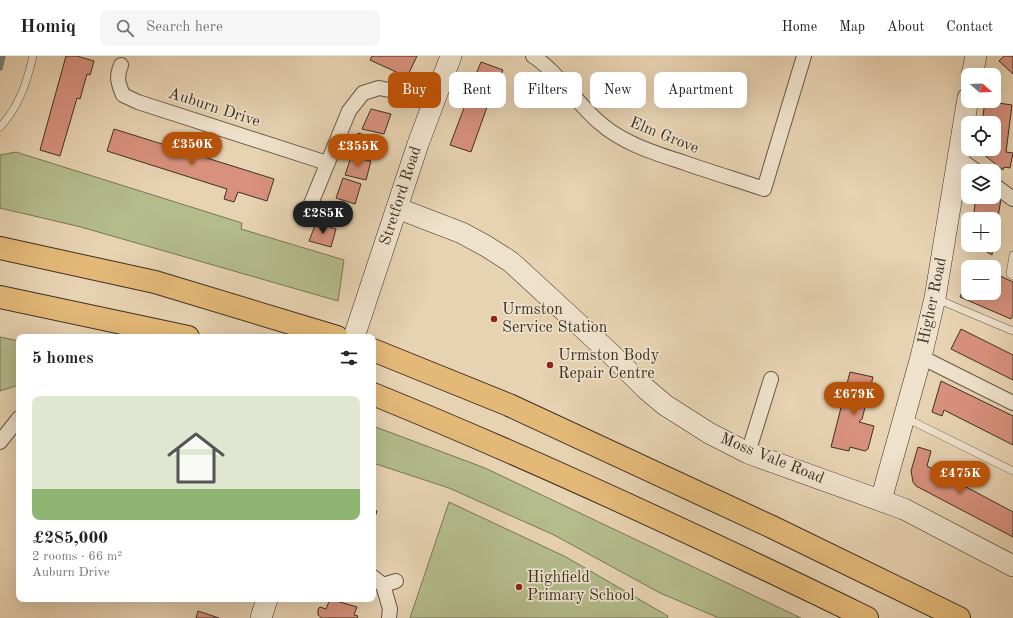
<!DOCTYPE html>
<html lang="en">
<head>
<meta charset="utf-8">
<style>
  :root { --surface:#fff; --page:#f6f6f6; --text:#202124; --muted:#757577; --line:#e0e0e0; --accent:#b45309 }
  body { margin:0; font-family:"Old Standard TT",serif; background:var(--page); color:var(--text); height:100vh; display:flex; flex-direction:column; font-size:15px; white-space:nowrap }
  * { box-sizing:border-box; margin:0 }
  p { font-size:13px; color:var(--muted) }
  .icon { flex:none; width:22px; height:22px; fill:none; stroke:currentColor; stroke-width:2; stroke-linecap:round; stroke-linejoin:round }
  .map { position:relative; flex:1; overflow:hidden }
  .details { position:absolute; left:16px; top:278px; width:360px; height:268px; display:flex; flex-direction:column; background:var(--surface); border-radius:8px; box-shadow:0 4px 16px #0002 }
  .details>* { flex:none }
  .hud { position:absolute; left:388px; top:16px; width:380px; height:36px; display:flex; gap:8px }
  .needle { width:26px; rotate:109deg }
  .tools { position:absolute; left:961px; top:12px; display:grid; gap:8px }
  .tools a { display:grid; place-items:center; width:40px; height:40px; border-radius:8px; background:var(--surface); box-shadow:0 4px 16px #0002; font-size:20px }
  .price { position:absolute; translate:-50% -34px; padding:0 9px; border-radius:14px; background:var(--accent); color:#fff; font-size:13px; line-height:26px; filter:drop-shadow(0 1px 2px #0008) }
  .price::after { content:''; position:absolute; left:50%; top:24px; width:12px; height:9px; margin-left:-6px; background:inherit; clip-path:polygon(0 0,100% 0,50% 100%) }
  .price.on { background:#222; color:#fff }
  ul { padding:0; list-style:none }
  li { display:grid; align-content:center; gap:8px; height:212px; padding:0 16px }
  li+li { border-top:1px solid var(--line) }
  li span { display:grid; place-items:center; height:124px; border-radius:8px; color:#555 }
  li>.icon { margin-inline-start:auto }
  span .icon { width:72px; height:72px; fill:#fffc; stroke-width:1 }
  li b { font-size:17px }
  h2 { display:flex; justify-content:space-between; align-items:center; height:48px; padding:0 16px; font-size:17px }
  .chip { padding:0 14px; border-radius:8px; background:var(--surface); box-shadow:0 4px 16px #0002; font-size:14px; line-height:36px }
  .chip.on { background:var(--accent); color:#fff }
  header { display:flex; align-items:center; gap:24px; box-sizing:border-box; height:56px; padding:0 20px; background:var(--surface); border-bottom:1px solid var(--line) }
  header strong { font-size:19px }
  nav { display:flex; gap:22px; margin-inline-start:auto; font-size:14px }
  .search { width:280px; height:36px; background:var(--page); display:flex; align-items:center; gap:10px; box-sizing:border-box; padding:0 14px; border-radius:8px; color:var(--muted); font-size:15px }
  .map>svg:first-child { display:block }
  .green { fill:#b4bc8c; stroke:#787658 }
  .lines { fill:none; stroke-linecap:round; stroke-linejoin:round }
  .stream { stroke:#75807c; stroke-width:5.5 }
  .building { fill:#d8917d; stroke:#3b3125 }
  .lane-casing { stroke:#665948; stroke-width:8 }
  .street-casing { stroke:#665948; stroke-width:16 }
  .secondary-casing { stroke:#3b3125; stroke-width:22 }
  .highway-casing { stroke:#3b3125; stroke-width:24 }
  .lane { stroke:#efe2cc; stroke-width:7 }
  .street { stroke:#efe2cc; stroke-width:14 }
  .secondary { stroke:#efe2cc; stroke-width:21 }
  .highway { stroke:#e4b978; stroke-width:22 }
  .poi-dot { fill:#8f2418; stroke:#efe2cc; stroke-width:1.5 }
  .labels { text-anchor:middle; dominant-baseline:central; stroke-width:3.5; stroke-linejoin:round; paint-order:stroke }
  .street-label { font-size:16px; fill:#3b3125; stroke:#efe2cc }
  .poi-label { font-size:16px; fill:#3b3125; stroke:#efe2cc; text-anchor:start }
</style>
</head>
<body>
<header>
<strong>Homiq</strong>
<div class="search"><svg class="icon" aria-label="search" viewBox="0 0 24 24"><circle cx="10" cy="10" r="6"/><path d="M15 15l6 6"/></svg>Search here</div>
<nav><a>Home</a><a>Map</a><a>About</a><a>Contact</a></nav>
</header>
<div class="map">
<svg width="1013" height="562" viewBox="0 0 1013 562">
  <rect width="100%" height="100%" fill="#e7d2b1"/>
  <filter id="stains"><feTurbulence type="fractalNoise" baseFrequency=".005" numOctaves="4"/><feColorMatrix values="0 0 0 0 .2 0 0 0 0 .09 0 0 0 0 .02 0 0 0 .5 -.17"/></filter>
  <radialGradient id="worn" r=".72"><stop offset=".6" stop-color="#630" stop-opacity="0"/><stop offset="1" stop-color="#630" stop-opacity=".3"/></radialGradient>
  <g class="green">
    <path d="M16 96 242 167 241 173 344 204 338 245 81 171 0 152V99Z"/>
    <path d="M0 281 19 285V329L0 335Z"/>
    <path d="M373 370 485 412 801 562H719L660 537 554 479 449 432 373 407Z"/>
    <path d="M449 446 566 501 668 560 667 562H410Z"/>
  </g>
  <g class="lines">
    <path class="stream" d="M0 12 3 0"/>
  </g>
  <g class="building">
    <path d="M66 0H77L94 5 90 19 87 18 80 43 77 42 60 100 40 94Z"/>
    <path d="M372 0H417L407 21 370 4Z"/>
    <path d="M1004 0H1013V18L999 5Z"/>
    <path d="M481 6 503 14 490 47 468 38Z"/>
    <path d="M467 44 487 51 471 96 450 89Z"/>
    <path d="M985 45 1012 49 1006 96 1013 97 1010 112 1004 111 1003 114 978 94 994 93V67H982Z"/>
    <path d="M371 53 391 58 384 78 362 73Z"/>
    <path d="M114 73 274 123 267 145 238 136 234 146 224 143 227 133 107 95Z"/>
    <path d="M358 77 378 83 373 102 352 97Z"/>
    <path d="M351 101 371 105 366 124 345 119Z"/>
    <path d="M343 122 361 128 355 148 336 142Z"/>
    <path d="M994 138 1001 143 994 185V163H973L976 141H994Z"/>
    <path d="M327 146 346 152 342 168 322 162Z"/>
    <path d="M316 167 336 173 331 191 309 185Z"/>
    <path d="M975 189H993L992 199Z"/>
    <path d="M994 217 1013 226V259L1011 263 960 241 968 222V237H994Z"/>
    <path d="M961 273 1013 299V324L951 293Z"/>
    <path d="M850 316 873 321 862 363 859 366 874 370 868 393 865 395 850 391 849 395 831 391Z"/>
    <path d="M941 325 1013 360V389L944 354 942 360 932 356Z"/>
    <path d="M918 391 931 395 927 410 1013 456V481L916 430 913 426 911 415Z"/>
    <path d="M373 453 377 455 373 467Z"/>
    <path d="M330 543 357 551 354 559 358 560 357 562H322L318 559V553L320 551 326 553Z"/>
    <path d="M198 555 219 562H196Z"/>
  </g>
  <g class="lines">
    <defs>
      <g id="lane">
        <path d="M0 71C19 51 27 26 33 0"/>
        <path d="M1013 199 1010 218 1013 220"/>
        <path d="M937 243 1013 275"/>
        <path d="M906 362 1013 415"/>
      </g>
      <g id="street">
        <path d="M533 0C557 15 577 48 600 67 624 88 655 97 685 107 711 116 737 124 764 133L804 0"/>
        <path d="M121 9C116 21 118 27 123 39L138 46 327 107"/>
        <path d="M958 102 976 115"/>
        <path d="M994 129 1013 143"/>
        <path d="M310 150 349 55 363 37 379 32 399 36 432 49"/>
        <path d="M921 301 1013 347"/>
        <path d="M0 386 19 362"/>
        <path d="M748 397 771 323"/>
        <path d="M373 521 383 529 390 553 389 562"/>
        <path d="M383 529 396 525"/>
      </g>
      <g id="secondary">
        <path d="M972 19 976 0"/>
        <path d="M397 152 462 177 486 190 511 206 610 297 646 333 665 349 709 377 748 397 904 453 1013 510"/>
        <path d="M354 281 418 88 451 0"/>
        <path d="M881 444 921 301 935 242 968 42"/>
        <path d="M261 562 267 543"/>
      </g>
      <g id="highway">
        <path d="M0 192 155 226 337 281"/>
        <path d="M0 241 188 281"/>
        <path d="M373 294 509 349 772 471 959 562"/>
        <path d="M373 338C540 406 705 483 867 562"/>
      </g>
    </defs>
    <use href="#lane" class="lane-casing"/>
    <use href="#street" class="street-casing"/>
    <use href="#secondary" class="secondary-casing"/>
    <use href="#highway" class="highway-casing"/>
    <use href="#lane" class="lane"/>
    <use href="#street" class="street"/>
    <use href="#secondary" class="secondary"/>
    <use href="#highway" class="highway"/>
  </g>
  <g class="poi-dot">
    <circle cx="494" cy="263" r="4"/>
    <circle cx="550" cy="309" r="4"/>
    <circle cx="519" cy="531" r="4"/>
  </g>
  <g class="labels">
    <g class="street-label">
      <text transform="translate(214 52) rotate(18)">Auburn Drive</text>
      <text transform="translate(664 80) rotate(22)">Elm Grove</text>
      <text transform="translate(401 140) rotate(-72)">Stretford Road</text>
      <text transform="translate(933 245) rotate(-78)">Higher Road</text>
      <text transform="translate(772 403) rotate(22)">Moss Vale Road</text>
    </g>
    <g class="poi-label">
      <text x="502" y="254">Urmston<tspan x="502" dy="18">Service Station</tspan></text>
      <text x="558" y="300">Urmston Body<tspan x="558" dy="18">Repair Centre</tspan></text>
      <text x="527" y="522">Highfield<tspan x="527" dy="18">Primary School</tspan></text>
    </g>
  </g>
  <rect width="100%" height="100%" filter="url(#stains)"/>
  <rect width="100%" height="100%" fill="url(#worn)"/>
</svg>
<div class="tools">
<a><svg class="needle" viewBox="-14 -14 28 28"><path d="M0-13l5 13h-10z" fill="#e53935"/><path d="M0 13l5-13h-10z" fill="#757577"/></svg></a>
<a><svg class="icon" aria-label="locate" viewBox="0 0 24 24"><circle cx="12" cy="12" r="6"/><path d="M12 2v4M12 18v4M2 12h4M18 12h4"/></svg></a>
<a><svg class="icon" aria-label="layers" viewBox="0 0 24 24"><path d="M12 4l9 5-9 5-9-5zM3 14l9 5 9-5"/></svg></a>
<a>+</a>
<a>−</a>
</div>
<b class="price" style="left:192px;top:110px">£350K</b>
<b class="price" style="left:358px;top:112px">£355K</b>
<b class="price on" style="left:323px;top:179px">£285K</b>
<b class="price" style="left:854px;top:360px">£679K</b>
<b class="price" style="left:960px;top:439px">£475K</b>
<div class="hud">
<a class="chip on">Buy</a>
<a class="chip">Rent</a>
<a class="chip">Filters</a>
<a class="chip">New</a>
<a class="chip">Apartment</a>
</div>
<section class="details">
<h2>5 homes<svg class="icon" aria-label="filters" viewBox="0 0 24 24"><path d="M4 7h16M4 17h16"/><circle cx="9" cy="7" r="2"/><circle cx="15" cy="17" r="2"/></svg></h2>
<ul>
<li><span style="background:linear-gradient(#dfe7d0 75%,#8fb573 0)"><svg class="icon" aria-label="home" viewBox="0 0 24 24"><path d="M3 11l9-7 9 7M6 9v11h12V9"/></svg></span><div><b>£285,000</b><p>2 rooms · 66 m²</p><p>Auburn Drive</p></div></li>
</ul>
</section>
</div>
</body>
</html>
